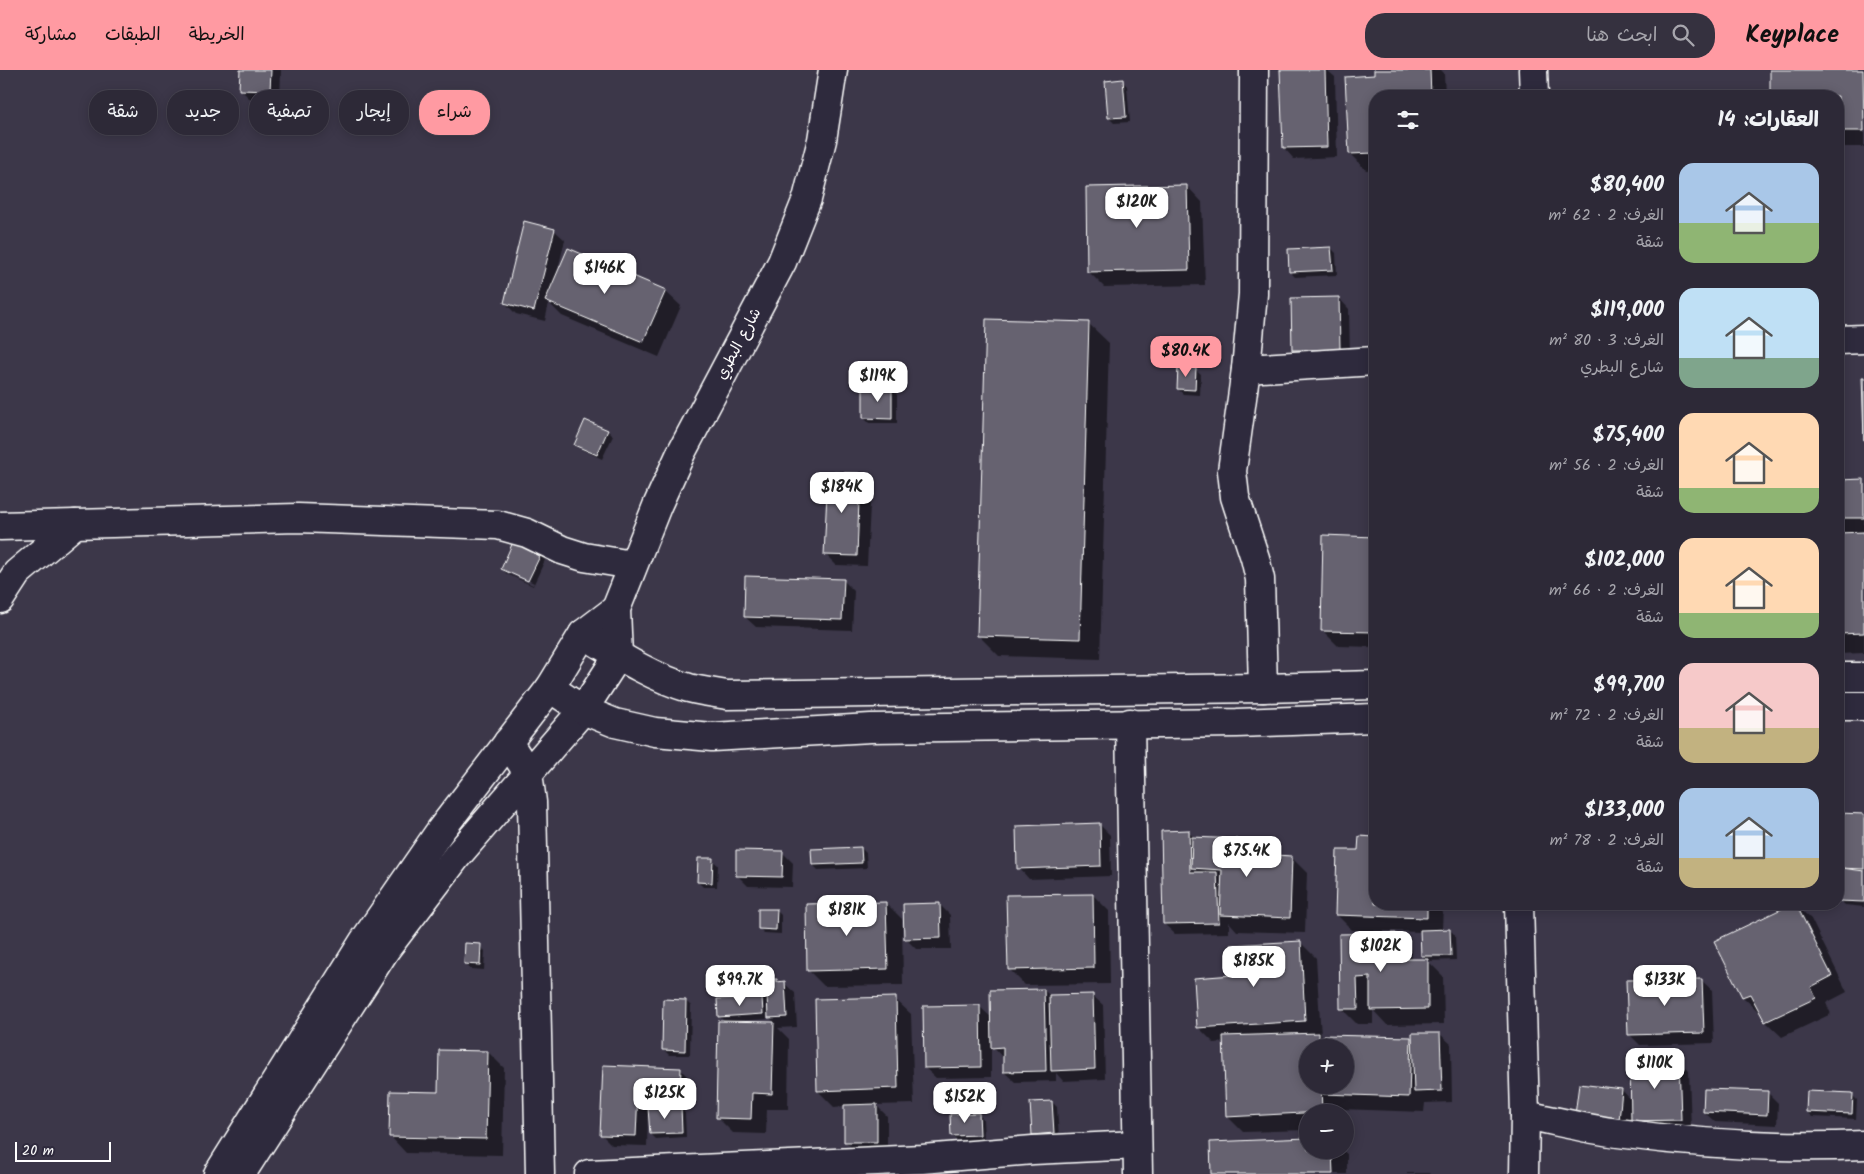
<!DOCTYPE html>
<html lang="ar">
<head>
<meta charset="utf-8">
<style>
  :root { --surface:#2d2937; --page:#35313f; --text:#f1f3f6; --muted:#a7a6ad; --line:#484552; --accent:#ff9aa2 }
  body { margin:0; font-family:Kalam,"Playpen Sans Arabic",sans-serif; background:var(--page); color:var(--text); direction:rtl; height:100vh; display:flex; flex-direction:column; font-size:19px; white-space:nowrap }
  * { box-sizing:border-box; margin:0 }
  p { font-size:16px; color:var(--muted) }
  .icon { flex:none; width:28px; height:28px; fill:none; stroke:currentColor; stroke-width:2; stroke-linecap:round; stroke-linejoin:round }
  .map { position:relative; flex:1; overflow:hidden; direction:ltr }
  .sheet { position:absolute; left:1369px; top:20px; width:475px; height:820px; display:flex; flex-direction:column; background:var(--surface); border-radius:20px; box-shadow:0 2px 12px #0003,0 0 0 1px var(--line); direction:rtl }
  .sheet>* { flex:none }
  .top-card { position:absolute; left:15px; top:20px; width:475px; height:45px; direction:rtl; display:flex; gap:10px }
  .tools { position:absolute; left:1299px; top:969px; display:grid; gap:10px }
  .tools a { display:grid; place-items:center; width:55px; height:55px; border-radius:50%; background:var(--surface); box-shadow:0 2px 12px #0003,0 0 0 1px var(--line); font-size:25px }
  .scale { position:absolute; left:15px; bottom:12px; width:96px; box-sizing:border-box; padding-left:5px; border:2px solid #fff; border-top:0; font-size:14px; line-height:18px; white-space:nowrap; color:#fff; -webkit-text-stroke:4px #2f2a3d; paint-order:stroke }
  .price { position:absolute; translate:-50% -42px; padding:0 11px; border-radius:10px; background:#fff; color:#222; font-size:16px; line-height:32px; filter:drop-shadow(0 1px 2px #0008) }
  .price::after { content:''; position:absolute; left:50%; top:30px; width:15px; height:11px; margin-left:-8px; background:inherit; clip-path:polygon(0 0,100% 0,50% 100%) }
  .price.active { background:var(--accent); color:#111 }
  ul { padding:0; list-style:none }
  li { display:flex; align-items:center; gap:15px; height:125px; padding:0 25px }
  li span { display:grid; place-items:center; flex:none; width:140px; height:100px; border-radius:15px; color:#555 }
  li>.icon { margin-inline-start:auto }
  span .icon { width:60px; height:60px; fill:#fffc; stroke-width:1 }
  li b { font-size:21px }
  h2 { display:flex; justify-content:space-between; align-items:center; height:60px; padding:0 25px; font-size:21px }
  .tag { padding:0 18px; border-radius:20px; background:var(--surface); box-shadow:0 2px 12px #0003,0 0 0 1px var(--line); font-size:18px; line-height:45px }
  .tag.active { background:var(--accent); color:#111 }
  header { display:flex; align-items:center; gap:30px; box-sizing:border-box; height:70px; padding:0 25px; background:var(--accent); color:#111 }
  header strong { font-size:24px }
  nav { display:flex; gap:28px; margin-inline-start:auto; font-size:18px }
  .search { width:350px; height:45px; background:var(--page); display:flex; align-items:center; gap:12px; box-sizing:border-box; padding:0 18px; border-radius:20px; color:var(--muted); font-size:19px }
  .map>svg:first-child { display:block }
  .shadow { fill:#0007; fill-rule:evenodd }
  .building { fill:#666270; stroke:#fff }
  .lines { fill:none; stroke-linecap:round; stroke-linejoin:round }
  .minor-casing { stroke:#fff; stroke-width:31 }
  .tertiary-casing { stroke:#fff; stroke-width:31 }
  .secondary-casing { stroke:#fff; stroke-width:31 }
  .minor { stroke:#2f2a3d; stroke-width:28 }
  .tertiary { stroke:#2f2a3d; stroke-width:28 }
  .secondary { stroke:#2f2a3d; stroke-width:28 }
  .labels { text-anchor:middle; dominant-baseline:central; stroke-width:4; stroke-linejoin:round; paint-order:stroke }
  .street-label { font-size:15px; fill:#fff; stroke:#2f2a3d }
</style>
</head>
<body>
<header>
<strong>Keyplace</strong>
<div class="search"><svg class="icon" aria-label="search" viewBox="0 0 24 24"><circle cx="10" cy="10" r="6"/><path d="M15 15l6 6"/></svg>ابحث هنا</div>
<nav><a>الخريطة</a><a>الطبقات</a><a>مشاركة</a></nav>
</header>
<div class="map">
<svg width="1864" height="1104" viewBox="0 0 1864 1104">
  <rect width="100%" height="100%" fill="#3c3749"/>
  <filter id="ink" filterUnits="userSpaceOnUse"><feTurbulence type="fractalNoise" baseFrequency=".02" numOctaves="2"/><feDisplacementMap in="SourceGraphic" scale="10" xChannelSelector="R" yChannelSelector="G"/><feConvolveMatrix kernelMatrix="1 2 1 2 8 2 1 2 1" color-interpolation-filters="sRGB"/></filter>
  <g filter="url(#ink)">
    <g class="shadow">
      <path d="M241 0H281L280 31 251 30 241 20Z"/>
      <path d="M1281 0H1327L1335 7 1337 87 1294 89 1284 78Z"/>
      <path d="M1375 0H1441L1444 3 1445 26H1375V99L1366 100 1350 84 1376 6Z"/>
      <path d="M1771 0H1864V77H1838V26H1771Z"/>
      <path d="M1122 11 1127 16 1130 52 1114 53 1109 48Z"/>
      <path d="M1187 116 1202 132 1205 215 1104 217 1088 201Z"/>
      <path d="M554 160 565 170 557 203 665 221 681 236 659 287 562 246 549 233 545 251 516 244 505 233Z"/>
      <path d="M1331 178 1336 183 1337 205 1295 207 1290 202Z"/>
      <path d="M1339 228 1349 239 1350 290 1304 291 1293 280Z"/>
      <path d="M1088 253 1109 273 1100 589 999 586 978 565Z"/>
      <path d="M1195 299 1201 304 1200 325 1183 324 1178 319Z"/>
      <path d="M892 320 897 325V353H869L864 348Z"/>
      <path d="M586 352 608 361 613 366 602 389 581 379 576 374Z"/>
      <path d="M860 405 871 415 867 496 836 495 826 485Z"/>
      <path d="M1864 410V583L1838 584V411Z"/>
      <path d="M1375 468V577L1338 576 1322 560Z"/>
      <path d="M540 485 545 490 533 516 507 504 502 499ZM507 500 534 513 533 515 507 503Z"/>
      <path d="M843 510 854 521 852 560 756 557 745 547Z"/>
      <path d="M1838 745H1864V837L1845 835 1840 830 1842 813H1838Z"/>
      <path d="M1099 754 1110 765 1111 806 1029 809 1019 798Z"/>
      <path d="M1188 762 1195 768 1238 770 1253 785 1291 787 1307 803 1305 863 1237 861 1229 852V863L1175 864 1164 854Z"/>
      <path d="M1375 768V834H1443L1442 860H1450L1455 865 1456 890 1428 891 1443 906 1444 954 1387 955 1373 940V954H1357L1342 939 1341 865 1396 864 1411 880 1412 890H1426L1422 886 1421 862 1352 860 1336 844 1359 782Z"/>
      <path d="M861 778 866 783 867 798 818 800 813 795Z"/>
      <path d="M782 782 793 793 792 817 748 816 737 805Z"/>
      <path d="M712 790 718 795 717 817H703L698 812Z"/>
      <path d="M1093 825 1109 841 1110 914 1025 915 1009 899Z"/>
      <path d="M886 833 902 849 903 915 824 916 809 901Z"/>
      <path d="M939 834 950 845 951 879H916L905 868Z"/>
      <path d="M1795 834 1811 849 1847 922 1826 933 1831 944 1782 967 1766 952 1761 941 1759 942 1743 927 1716 872Z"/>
      <path d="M776 840 781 845V864L764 863 759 858Z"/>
      <path d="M1300 872 1316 888 1321 966 1325 971 1410 968 1414 972 1440 964 1451 974 1452 1032 1425 1033 1424 1042 1340 1039 1336 1036V1042H1308V1060L1243 1062 1227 1046 1224 972 1214 973 1198 957 1234 907ZM1308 978H1345V1015H1308Z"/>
      <path d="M480 876 485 881 484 900 470 899 465 894Z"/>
      <path d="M776 910 779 913H784L795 923 797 957 778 958 789 969 788 1039H767L766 1064 733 1063 717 1047 725 952 719 946 728 930 724 926ZM767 945 776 954 735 953V951L767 949Z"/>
      <path d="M1701 910 1712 920 1714 973 1640 975 1629 964Z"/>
      <path d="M1044 920 1050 926 1092 925 1103 935 1105 1009 1063 1011 1056 1003V1011L1015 1012 1004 1002 1003 988 991 975V1007L936 1008 925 998 980 937 992 948Z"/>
      <path d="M895 929 911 944 914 1034 876 1035 887 1046V1082H856L846 1072 845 1036 834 1037 818 1021Z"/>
      <path d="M686 931 691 936 690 985H669L664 980Z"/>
      <path d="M488 982 504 998 502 1085 406 1083 391 1067Z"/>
      <path d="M1679 991 1689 1001 1691 1060 1643 1061 1630 1049 1629 1061 1587 1056 1622 1020 1632 1031Z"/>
      <path d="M604 996 681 1000 691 1010 690 1034 648 1032V1039L680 1038 685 1043 686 1067 656 1069 651 1064 650 1040H648L647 1076 612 1075 601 1064Z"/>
      <path d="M1768 1023 1778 1033 1777 1055 1715 1052 1704 1042Z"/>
      <path d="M1852 1025 1857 1030 1856 1049 1812 1047 1807 1042Z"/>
      <path d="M1052 1032 1057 1037 1059 1068 1039 1069 1034 1064Z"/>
      <path d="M978 1044 983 1049 984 1069 957 1070 952 1065Z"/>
      <path d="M1308 1080H1342L1347 1084V1104H1212Z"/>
      <path d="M1407 1103H1429L1430 1104H1407Z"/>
    </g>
    <g class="building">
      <path d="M240 0H271L270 21 239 20Z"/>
      <path d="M1280 0H1325L1327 77 1283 78Z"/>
      <path d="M1374 0H1430L1431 26H1375V83L1349 84 1345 7 1374 5Z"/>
      <path d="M1770 0H1863L1864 61H1838V26H1770Z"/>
      <path d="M1123 9 1126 47 1108 48 1105 11Z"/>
      <path d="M1187 115 1189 200 1087 202 1086 117Z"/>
      <path d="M524 151 555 159 534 241 504 233Z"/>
      <path d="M1331 177 1333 200 1289 202 1288 179Z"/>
      <path d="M568 178 666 220 643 272 545 231Z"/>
      <path d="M1339 227 1340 280H1292L1291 228Z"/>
      <path d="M986 249 1089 252 1080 569 977 566Z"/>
      <path d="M1178 297 1196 298 1195 320 1177 319Z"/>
      <path d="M1862 307H1864V371Z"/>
      <path d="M863 318H892V349L863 348Z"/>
      <path d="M585 350 608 360 597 385 574 375Z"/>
      <path d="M828 402 860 403 857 486 824 485Z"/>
      <path d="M1864 409V448H1838V410Z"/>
      <path d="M1864 462V563L1838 564V463Z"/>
      <path d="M1323 465 1375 467V562L1321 561Z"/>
      <path d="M513 472 541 484 528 511 501 499Z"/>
      <path d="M745 506 844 509 842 550 744 547Z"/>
      <path d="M1838 743 1864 744V799L1838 798Z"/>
      <path d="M1100 753 1101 796 1017 799 1016 756Z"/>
      <path d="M1189 760 1190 802H1217L1219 853 1163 854 1161 761Z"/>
      <path d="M1359 766 1375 767V834H1427V848L1335 845 1337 780H1358Z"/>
      <path d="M1192 767 1238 769V783L1292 786 1290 848 1220 845 1222 800 1191 798Z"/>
      <path d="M861 777 862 793 812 795 811 779Z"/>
      <path d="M736 780 783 781 782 807 736 806Z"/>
      <path d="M698 788H713L712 813 697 812Z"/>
      <path d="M1842 798 1864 801V832L1839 831Z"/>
      <path d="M1093 824 1094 898 1008 900 1006 825Z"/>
      <path d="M886 832 888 899 807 901 806 834Z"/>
      <path d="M940 833 941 868 904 869 903 834Z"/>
      <path d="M1792 834H1796L1832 906 1811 917 1816 928 1765 952 1750 924 1742 927 1714 871Z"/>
      <path d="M758 839H777L776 860 758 859Z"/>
      <path d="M1450 859 1451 886H1421L1420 860Z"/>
      <path d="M1396 863 1397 889H1428V939L1370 940V907L1357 908 1358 939H1340L1339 864Z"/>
      <path d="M1301 871 1305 951 1197 958 1194 908 1233 905 1231 875Z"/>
      <path d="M465 873 481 874 480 895 464 894Z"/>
      <path d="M777 909V912L785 911 787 947 768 948 767 925 722 927 721 911Z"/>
      <path d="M1702 909 1704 963 1628 965 1626 910Z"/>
      <path d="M1044 919 1046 1001 1003 1002V977L991 978 990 920Z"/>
      <path d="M1093 924 1095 999 1051 1001 1049 925Z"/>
      <path d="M762 927 763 944 718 947 717 929Z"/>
      <path d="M896 927 898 1018 817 1021 815 929Z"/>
      <path d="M663 929 686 930 685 981 662 980Z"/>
      <path d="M980 935 981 997 924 998 923 936Z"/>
      <path d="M718 951 774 952 772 1024 752 1023 751 1049 716 1048Z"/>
      <path d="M1319 963V978H1308V1015H1321L1322 1042 1226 1047 1223 966Z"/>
      <path d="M1412 963H1440L1442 1021 1414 1022Z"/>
      <path d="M1324 965 1411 967 1409 1027 1323 1024V1015H1345V978H1324Z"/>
      <path d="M439 980 488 981 486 1069 389 1067 390 1021 438 1022Z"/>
      <path d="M1679 989 1681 1050 1631 1051 1630 990Z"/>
      <path d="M603 995 681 998 680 1023 638 1022 636 1066 600 1065Z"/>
      <path d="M1579 1014 1622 1019 1619 1051 1575 1045Z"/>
      <path d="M1704 1019 1768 1021 1767 1045 1703 1042Z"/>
      <path d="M1807 1021 1853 1023 1852 1044 1806 1042Z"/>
      <path d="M1052 1031 1054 1063 1032 1065 1030 1032Z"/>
      <path d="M877 1034V1072H844V1035Z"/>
      <path d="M681 1036 682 1063 650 1064 648 1038Z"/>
      <path d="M979 1043 980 1065 951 1066 950 1044Z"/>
      <path d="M1308 1068V1080H1332L1333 1104H1211L1210 1072Z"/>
    </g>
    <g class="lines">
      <defs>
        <g id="minor">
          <path d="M1254 0 1253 224 1246 299 1232 401 1235 427 1255 488 1260 509 1263 618"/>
          <path d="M1533 0 1534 26"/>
          <path d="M1838 270 1864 269"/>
          <path d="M1246 299 1375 291"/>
          <path d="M0 456 298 448 498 455 527 463 562 480 584 487 632 495"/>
          <path d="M0 529 17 503 75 454"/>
          <path d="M1130 653 1138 1104"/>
          <path d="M508 672 528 703 532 732 540 1104"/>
          <path d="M1519 834 1525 1045 1524 1104"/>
          <path d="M1525 1045C1556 1051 1587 1059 1618 1063 1700 1074 1781 1079 1864 1075"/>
          <path d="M589 1104 922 1089 1033 1080 1137 1075"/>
        </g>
        <g id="tertiary">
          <path d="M218 1104 364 871 440 761 550 618"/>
          <path d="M241 1104 386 879 457 786 583 640"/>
        </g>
        <g id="secondary">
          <path d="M616 539 583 564 550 618 583 640 615 653 655 662 712 667 871 658 1237 653 1375 648"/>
          <path d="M583 564C616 584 651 607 689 618 701 621 714 623 727 625L1263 618 1375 615"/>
          <path d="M1838 607H1864"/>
          <path d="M1838 636H1864"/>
          <path d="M583 640 618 586 616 539 657 436 681 383 782 192 807 129 822 70 833 0"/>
        </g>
      </defs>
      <use href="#minor" class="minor-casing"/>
      <use href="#tertiary" class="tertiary-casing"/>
      <use href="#secondary" class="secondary-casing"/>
      <use href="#minor" class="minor"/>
      <use href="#tertiary" class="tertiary"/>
      <use href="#secondary" class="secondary"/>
    </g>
  </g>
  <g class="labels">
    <g class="street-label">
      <text transform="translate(739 274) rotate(-62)">شارع البطري</text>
    </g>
  </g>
</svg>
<div class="tools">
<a>+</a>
<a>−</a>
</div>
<div class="scale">20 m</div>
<b class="price" style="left:1137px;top:159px">$120K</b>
<b class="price" style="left:605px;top:225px">$146K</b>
<b class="price active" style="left:1186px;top:308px">$80.4K</b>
<b class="price" style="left:878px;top:333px">$119K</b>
<b class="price" style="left:842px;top:444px">$184K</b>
<b class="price" style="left:1247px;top:808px">$75.4K</b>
<b class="price" style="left:847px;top:867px">$181K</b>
<b class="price" style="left:1381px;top:903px">$102K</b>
<b class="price" style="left:1254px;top:918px">$185K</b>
<b class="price" style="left:740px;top:937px">$99.7K</b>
<b class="price" style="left:1665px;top:937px">$133K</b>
<b class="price" style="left:1655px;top:1020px">$110K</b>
<b class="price" style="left:665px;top:1050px">$125K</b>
<b class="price" style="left:965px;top:1054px">$152K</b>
<div class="top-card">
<a class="tag active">شراء</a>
<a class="tag">إيجار</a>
<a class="tag">تصفية</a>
<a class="tag">جديد</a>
<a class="tag">شقة</a>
</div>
<section class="sheet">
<h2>العقارات: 14<svg class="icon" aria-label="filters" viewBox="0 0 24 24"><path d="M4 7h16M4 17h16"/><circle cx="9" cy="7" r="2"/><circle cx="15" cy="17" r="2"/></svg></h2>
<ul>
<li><span style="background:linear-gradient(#a9c7e8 60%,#8fb573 0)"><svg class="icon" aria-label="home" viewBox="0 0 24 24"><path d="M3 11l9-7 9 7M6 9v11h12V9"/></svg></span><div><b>$80,400</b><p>الغرف: 2 · 62 m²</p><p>شقة</p></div></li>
<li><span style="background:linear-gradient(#bfe0f5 70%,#7fa58c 0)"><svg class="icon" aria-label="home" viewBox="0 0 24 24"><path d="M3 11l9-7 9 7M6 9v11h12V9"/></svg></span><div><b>$119,000</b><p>الغرف: 3 · 80 m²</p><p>شارع البطري</p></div></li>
<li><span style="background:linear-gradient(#ffd9b3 75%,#8fb573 0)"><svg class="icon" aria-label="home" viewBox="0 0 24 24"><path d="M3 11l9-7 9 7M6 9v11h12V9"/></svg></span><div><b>$75,400</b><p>الغرف: 2 · 56 m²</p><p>شقة</p></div></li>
<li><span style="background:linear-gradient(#ffd9b3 75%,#8fb573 0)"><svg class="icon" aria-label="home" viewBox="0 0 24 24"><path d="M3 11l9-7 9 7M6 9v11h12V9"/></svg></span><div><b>$102,000</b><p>الغرف: 2 · 66 m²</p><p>شقة</p></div></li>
<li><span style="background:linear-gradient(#f6c9c9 65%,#c2b280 0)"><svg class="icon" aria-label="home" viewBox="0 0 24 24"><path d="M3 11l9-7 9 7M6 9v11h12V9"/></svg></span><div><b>$99,700</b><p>الغرف: 2 · 72 m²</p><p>شقة</p></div></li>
<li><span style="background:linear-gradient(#a9c7e8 70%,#c2b280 0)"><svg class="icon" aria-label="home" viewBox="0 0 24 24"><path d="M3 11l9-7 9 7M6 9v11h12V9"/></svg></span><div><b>$133,000</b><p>الغرف: 2 · 78 m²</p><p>شقة</p></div></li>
</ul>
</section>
</div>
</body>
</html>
